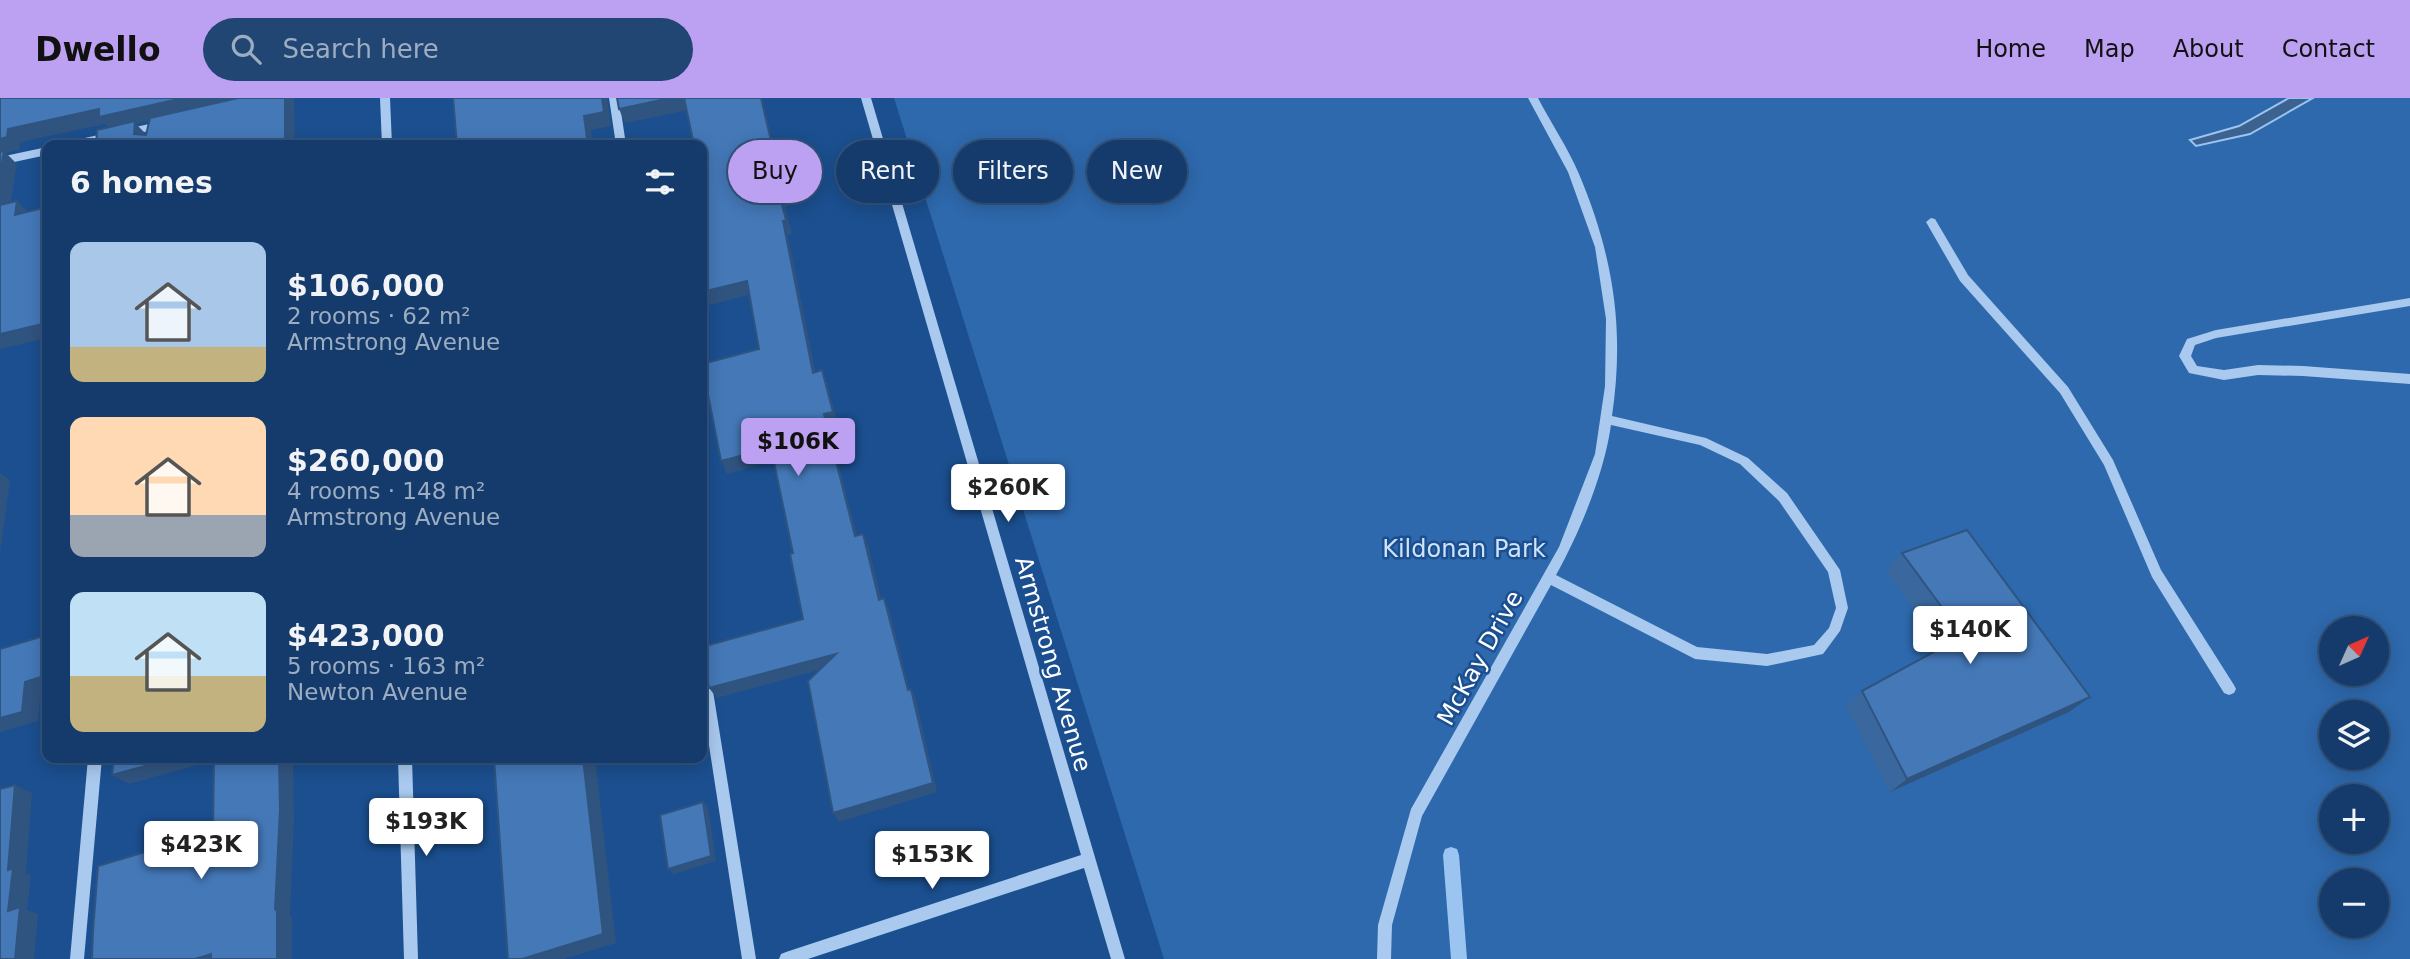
<!DOCTYPE html>
<html lang="en">
<head>
<meta charset="utf-8">
<style>
  :root { --surface:#143b6b; --page:#214673; --text:#f1f3f6; --muted:#9dadc1; --line:#33557e; --accent:#bca0f2 }
  body { margin:0; font-family:"DejaVu Sans",sans-serif; background:var(--page); color:var(--text); height:100vh; display:flex; flex-direction:column; font-size:26px; white-space:nowrap }
  * { box-sizing:border-box; margin:0 }
  p { font-size:23px; color:var(--muted) }
  .icon { flex:none; width:38px; height:38px; fill:none; stroke:currentColor; stroke-width:2; stroke-linecap:round; stroke-linejoin:round }
  .map { position:relative; flex:1; overflow:hidden }
  .panel { position:absolute; left:42px; top:42px; width:665px; height:623px; display:flex; flex-direction:column; background:var(--surface); border-radius:14px; box-shadow:0 4px 18px #0003,0 0 0 2px var(--line) }
  .panel>* { flex:none }
  .hud { position:absolute; left:728px; top:42px; width:665px; height:63px; display:flex; gap:14px }
  .needle { width:46px; rotate:45deg }
  .buttons { position:absolute; left:2319px; top:518px; display:grid; gap:14px }
  .buttons a { display:grid; place-items:center; width:70px; height:70px; border-radius:50%; background:var(--surface); box-shadow:0 4px 18px #0003,0 0 0 2px var(--line); font-size:35px }
  .price { position:absolute; translate:-50% -60px; padding:0 16px; border-radius:7px; background:#fff; color:#222; font-size:23px; line-height:46px; filter:drop-shadow(0 2px 4px #0008) }
  .price::after { content:''; position:absolute; left:50%; top:42px; width:21px; height:16px; margin-left:-10px; background:inherit; clip-path:polygon(0 0,100% 0,50% 100%) }
  .price.active { background:var(--accent); color:#111 }
  ul { padding:0; list-style:none }
  li { display:flex; align-items:center; gap:21px; height:175px; padding:0 28px }
  li span { display:grid; place-items:center; flex:none; width:196px; height:140px; border-radius:14px; color:#555 }
  li>.icon { margin-inline-start:auto }
  span .icon { width:84px; height:84px; fill:#fffc; stroke-width:1 }
  li b { font-size:30px }
  h2 { display:flex; justify-content:space-between; align-items:center; height:84px; padding:0 28px; font-size:30px }
  .chip { padding:0 24px; border-radius:32px; background:var(--surface); box-shadow:0 4px 18px #0003,0 0 0 2px var(--line); font-size:24px; line-height:63px }
  .chip.active { background:var(--accent); color:#111 }
  header { display:flex; align-items:center; gap:42px; box-sizing:border-box; height:98px; padding:0 35px; background:var(--accent); color:#111 }
  header strong { font-size:33px }
  nav { display:flex; gap:38px; margin-inline-start:auto; font-size:24px }
  .search { width:490px; height:63px; background:var(--page); display:flex; align-items:center; gap:18px; box-sizing:border-box; padding:0 24px; border-radius:38px; color:var(--muted); font-size:26px }
  .map>svg:first-child { display:block }
  .green { fill:#2e69ad; fill-rule:evenodd }
  .water { fill:#3c6290; stroke:#9cc4f0; stroke-width:2 }
  .lines { fill:none; stroke-linecap:round; stroke-linejoin:round }
  .stream { fill:#9cc4f0; fill-rule:evenodd }
  .minor { fill:#a9c9ee; fill-rule:evenodd }
  .wall { fill:#3a679d }
  .shaded-wall { fill:#305480 }
  .building { fill:#4478b7; stroke:#305480; stroke-width:2 }
  .labels { text-anchor:middle; dominant-baseline:central; stroke-width:5; stroke-linejoin:round; paint-order:stroke }
  .park-label { font-size:24px; fill:#cfe3fa; stroke:#1b4f8f }
  .street-label { font-size:24px; fill:#fff; stroke:#1b4f8f }
</style>
</head>
<body>
<header>
<strong>Dwello</strong>
<div class="search"><svg class="icon" aria-label="search" viewBox="0 0 24 24"><circle cx="10" cy="10" r="6"/><path d="M15 15l6 6"/></svg>Search here</div>
<nav><a>Home</a><a>Map</a><a>About</a><a>Contact</a></nav>
</header>
<div class="map">
<svg width="2410" height="861" viewBox="0 0 2410 861">
  <rect width="100%" height="100%" fill="#1b4f8f"/>
  <path class="green" d="M894 0H2410V861H1164ZM2331 530H2376V576H2331ZM2331 614H2376V660H2331ZM2331 698H2376V744H2331ZM2331 782H2376V828H2331Z"/>
  <path class="water" d="M2289 0H2313L2250 36 2196 48 2190 42 2239 28Z"/>
  <g class="lines">
    <path class="stream" d="M1451 749 1457 751 1459 757 1467 861H1451L1443 757 1445 751Z"/>
    <g class="minor">
      <path d="M380 0H390L392 47H382Z"/>
      <path d="M609 0H619L626 47H616Z"/>
      <path d="M861 0H871L1125 861H1111L1084 770 808 861H779L781 856 786 854 1081 757Z"/>
      <path d="M1528 0H1538C1551 25 1568 50 1579 76 1613 157 1625 230 1612 318L1706 340 1748 360 1787 395 1840 472 1848 510 1840 533 1823 556 1767 568 1695 561 1551 487 1422 718 1392 827 1391 861H1377L1378 827 1411 711 1559 449 1595 356 1605 288 1606 221 1595 149 1568 74ZM1611 327 1700 347 1740 366 1779 403 1828 474 1836 510 1829 530 1814 547 1767 556 1697 549 1556 477C1580 434 1604 376 1611 327Z"/>
      <path d="M163 23 168 27 167 29 86 47H66L71 43Z"/>
      <path d="M47 49V57L0 67V59Z"/>
      <path d="M1931 120 1935 121 1968 177 2068 289 2113 362 2161 472 2234 587 2236 591 2234 595 2229 597 2224 595 2152 479 2104 367 2060 295 1960 183 1926 124Z"/>
      <path d="M2410 200V208L2216 240 2195 247 2191 258 2197 268 2224 272 2258 267 2303 268 2410 276V286L2303 278 2258 277 2224 282 2189 275 2179 258 2187 241 2216 232Z"/>
      <path d="M702 556 707 558 708 562 756 861H742L702 602Z"/>
      <path d="M88 660H102L84 861H70Z"/>
      <path d="M398 660H412L418 861H404Z"/>
    </g>
  </g>
  <path class="wall" d="M1902 455 2069 614 1890 694 1846 608 1862 593 1942 550 1886 473Z"/>
  <g class="shaded-wall">
    <path d="M183 0H252L136 26 146 36 145 47 110 32 105 26 21 44 19 52 6 55 17 66 8 121 0 114V41L8 31 99 11Z"/>
    <path d="M285 0H294L295 47H285Z"/>
    <path d="M602 0H607L611 28 591 32 593 47H588L584 18Z"/>
    <path d="M670 0H684L689 12 625 25 619 11Z"/>
    <path d="M761 0H762L788 108 785 109 792 136 788 137 818 287 813 275Z"/>
    <path d="M17 103 30 116 15 117Z"/>
    <path d="M747 183 752 196 702 209V194Z"/>
    <path d="M47 225V240L0 251V236Z"/>
    <path d="M822 272 827 285 838 326 829 329 860 450 855 438 824 316Z"/>
    <path d="M771 350 777 362 727 376 721 363Z"/>
    <path d="M0 375 10 382 0 455Z"/>
    <path d="M863 436 868 447 884 512 879 502Z"/>
    <path d="M884 500 889 511 912 602 908 592Z"/>
    <path d="M836 556 841 566 717 600 709 590Z"/>
    <path d="M47 577V591L41 593 38 623 0 634V620L25 584Z"/>
    <path d="M911 591 916 601 937 694 839 724 833 715Z"/>
    <path d="M2090 599 2069 614 1890 694 1907 681Z"/>
    <path d="M175 660H223L129 686 112 677Z"/>
    <path d="M279 660H293L294 721 290 818 292 820V861H277L275 811Z"/>
    <path d="M583 660H595L616 845 564 861H522Z"/>
    <path d="M15 687 32 695 26 775 31 777 27 812 38 816 34 861H15L8 813V772Z"/>
    <path d="M703 704 708 709 716 763 674 776 668 771Z"/>
    <path d="M211 856 224 861H195Z"/>
  </g>
  <g class="building">
    <path d="M0 0H183L99 19V11L8 31 7 39 0 41Z"/>
    <path d="M238 0H285V47H96L97 32 135 23 134 36 146 37 150 20Z"/>
    <path d="M453 0H602L604 14 584 18 588 47H457Z"/>
    <path d="M617 0H670L619 11Z"/>
    <path d="M684 0H761L783 94 779 95 786 122 783 123 813 275 822 272 833 314 824 316 855 438 863 436 879 502 884 500 908 592 911 591 933 685 833 715 808 583 836 556 709 590 702 549 803 521 790 456 793 455 771 350 721 363 702 266 759 251 747 183 702 194V114L708 113 702 84V47H694Z"/>
    <path d="M4 53 0 77V54Z"/>
    <path d="M17 103 15 117 47 109V225L0 236V107Z"/>
    <path d="M1967 432 2090 599 1907 681 1862 593 1963 538 1902 455Z"/>
    <path d="M47 537V577L25 584 22 614 0 620V551Z"/>
    <path d="M114 660H175L112 677Z"/>
    <path d="M214 660H279L280 712 275 811 277 813V861H211V856L195 861H92L93 833 98 768 213 734Z"/>
    <path d="M494 660H583L603 836 522 861H508Z"/>
    <path d="M15 687 8 772 13 770 8 813 20 809 15 861H0V691Z"/>
    <path d="M703 704 711 758 668 771 660 717Z"/>
  </g>
  <g class="labels">
    <g class="park-label">
      <text x="1464" y="451">Kildonan Park</text>
    </g>
    <g class="street-label">
      <text transform="translate(1480 560) rotate(-61)">McKay Drive</text>
      <text transform="translate(1053 566) rotate(74)">Armstrong Avenue</text>
    </g>
  </g>
</svg>
<div class="buttons">
<a><svg class="needle" viewBox="-14 -14 28 28"><path d="M0-13l5 13h-10z" fill="#e53935"/><path d="M0 13l5-13h-10z" fill="#9dadc1"/></svg></a>
<a><svg class="icon" aria-label="layers" viewBox="0 0 24 24"><path d="M12 4l9 5-9 5-9-5zM3 14l9 5 9-5"/></svg></a>
<a>+</a>
<a>−</a>
</div>
<b class="price active" style="left:798px;top:380px">$106K</b>
<b class="price" style="left:1008px;top:426px">$260K</b>
<b class="price" style="left:1970px;top:568px">$140K</b>
<b class="price" style="left:426px;top:760px">$193K</b>
<b class="price" style="left:201px;top:783px">$423K</b>
<b class="price" style="left:932px;top:793px">$153K</b>
<div class="hud">
<a class="chip active">Buy</a>
<a class="chip">Rent</a>
<a class="chip">Filters</a>
<a class="chip">New</a>
</div>
<section class="panel">
<h2>6 homes<svg class="icon" aria-label="filters" viewBox="0 0 24 24"><path d="M4 7h16M4 17h16"/><circle cx="9" cy="7" r="2"/><circle cx="15" cy="17" r="2"/></svg></h2>
<ul>
<li><span style="background:linear-gradient(#a9c7e8 75%,#c2b280 0)"><svg class="icon" aria-label="home" viewBox="0 0 24 24"><path d="M3 11l9-7 9 7M6 9v11h12V9"/></svg></span><div><b>$106,000</b><p>2 rooms · 62 m²</p><p>Armstrong Avenue</p></div></li>
<li><span style="background:linear-gradient(#ffd9b3 70%,#9aa5b1 0)"><svg class="icon" aria-label="home" viewBox="0 0 24 24"><path d="M3 11l9-7 9 7M6 9v11h12V9"/></svg></span><div><b>$260,000</b><p>4 rooms · 148 m²</p><p>Armstrong Avenue</p></div></li>
<li><span style="background:linear-gradient(#bfe0f5 60%,#c2b280 0)"><svg class="icon" aria-label="home" viewBox="0 0 24 24"><path d="M3 11l9-7 9 7M6 9v11h12V9"/></svg></span><div><b>$423,000</b><p>5 rooms · 163 m²</p><p>Newton Avenue</p></div></li>
</ul>
</section>
</div>
</body>
</html>
